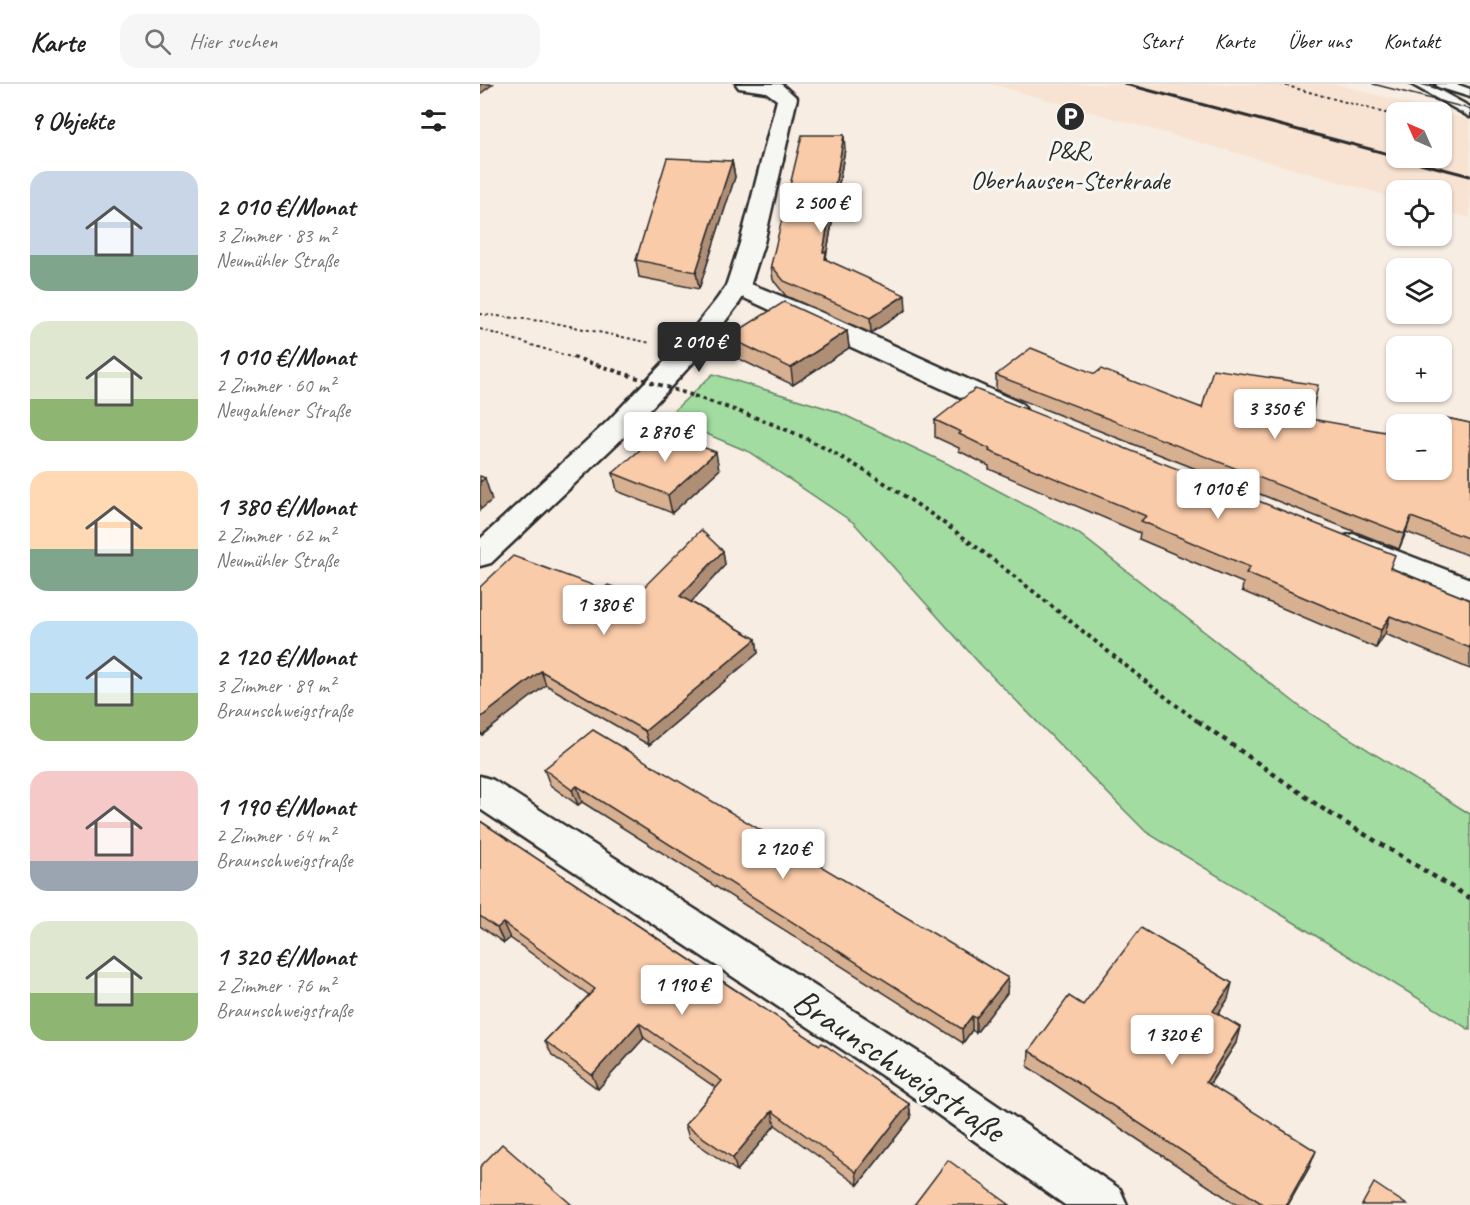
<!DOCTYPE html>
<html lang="de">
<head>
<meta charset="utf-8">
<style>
  :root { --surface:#fff; --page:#f6f6f6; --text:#222; --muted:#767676; --line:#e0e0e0; --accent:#2b2b2b }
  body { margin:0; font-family:Caveat,sans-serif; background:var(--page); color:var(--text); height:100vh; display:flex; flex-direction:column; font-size:22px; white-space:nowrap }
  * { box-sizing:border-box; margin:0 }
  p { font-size:20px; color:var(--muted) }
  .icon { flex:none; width:33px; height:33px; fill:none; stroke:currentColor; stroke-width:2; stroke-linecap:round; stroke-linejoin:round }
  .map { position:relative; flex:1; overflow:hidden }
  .drawer { display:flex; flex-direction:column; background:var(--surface); width:480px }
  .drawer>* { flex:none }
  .needle { width:39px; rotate:315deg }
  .buttons { position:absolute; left:906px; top:18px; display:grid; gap:12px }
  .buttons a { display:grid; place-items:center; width:66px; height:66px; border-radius:12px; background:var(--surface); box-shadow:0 2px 4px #0004; font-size:30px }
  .price { position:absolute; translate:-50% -51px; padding:0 14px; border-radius:6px; background:#fff; color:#222; font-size:20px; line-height:39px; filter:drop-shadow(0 2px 3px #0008) }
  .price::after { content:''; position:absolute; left:50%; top:36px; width:18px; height:14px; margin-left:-9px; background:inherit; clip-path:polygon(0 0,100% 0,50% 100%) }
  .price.current { background:var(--accent); color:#fff }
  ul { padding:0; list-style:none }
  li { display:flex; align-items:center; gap:18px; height:150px; padding:0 30px }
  li span { display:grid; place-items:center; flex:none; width:168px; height:120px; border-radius:18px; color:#555 }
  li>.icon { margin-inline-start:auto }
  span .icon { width:72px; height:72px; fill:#fffc; stroke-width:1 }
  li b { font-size:26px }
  h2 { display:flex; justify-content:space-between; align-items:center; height:72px; padding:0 30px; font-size:26px }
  header { display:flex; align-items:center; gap:36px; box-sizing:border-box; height:84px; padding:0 30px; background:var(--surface); border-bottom:2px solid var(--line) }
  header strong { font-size:28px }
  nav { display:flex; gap:33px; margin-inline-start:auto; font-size:21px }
  .search { width:420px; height:54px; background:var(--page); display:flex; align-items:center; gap:15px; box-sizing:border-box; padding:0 21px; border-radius:18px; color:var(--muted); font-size:22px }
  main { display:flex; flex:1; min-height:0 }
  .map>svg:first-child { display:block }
  .built { fill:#f8e3d2 }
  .green { fill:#a2dca1; stroke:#668466; stroke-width:1.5 }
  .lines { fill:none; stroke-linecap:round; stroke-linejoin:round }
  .lane-casing { stroke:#2b2b2b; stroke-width:5 }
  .street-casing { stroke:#2b2b2b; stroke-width:5 }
  .secondary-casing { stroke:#2b2b2b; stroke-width:5 }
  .path-far2 { stroke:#2b2b2b; stroke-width:2; stroke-dasharray:3 3; stroke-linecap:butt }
  .path-far1 { stroke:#2b2b2b; stroke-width:4; stroke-dasharray:4 4; stroke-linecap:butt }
  .path { stroke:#2b2b2b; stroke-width:4.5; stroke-dasharray:5 5; stroke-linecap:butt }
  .lane { fill:#f6f6f2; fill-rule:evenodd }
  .street { fill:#f6f6f2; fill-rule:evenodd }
  .secondary { fill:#f6f6f2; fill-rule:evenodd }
  .tram { stroke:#2b2b2b; stroke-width:1.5 }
  .rail { stroke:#2b2b2b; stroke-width:3 }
  .path-bridge { stroke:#2b2b2b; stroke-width:4; stroke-dasharray:4 4; stroke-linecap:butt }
  .wall { fill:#d7af91; stroke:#2b2b2b; stroke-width:1.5 }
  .shaded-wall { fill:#af8e76; stroke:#2b2b2b; stroke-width:1.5 }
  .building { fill:#facba9; stroke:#2b2b2b; stroke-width:1.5 }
  .labels { text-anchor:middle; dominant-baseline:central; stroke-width:6; stroke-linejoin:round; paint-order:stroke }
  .far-poi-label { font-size:26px; fill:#2b2b2b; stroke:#f6f6f2 }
  .near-street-label { font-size:36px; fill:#2b2b2b; stroke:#f6f6f2 }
</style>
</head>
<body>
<header>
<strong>Karte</strong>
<div class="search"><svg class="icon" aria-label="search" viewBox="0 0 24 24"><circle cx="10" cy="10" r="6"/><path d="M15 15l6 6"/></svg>Hier suchen</div>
<nav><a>Start</a><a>Karte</a><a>Über uns</a><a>Kontakt</a></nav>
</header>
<main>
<section class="drawer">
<h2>9 Objekte<svg class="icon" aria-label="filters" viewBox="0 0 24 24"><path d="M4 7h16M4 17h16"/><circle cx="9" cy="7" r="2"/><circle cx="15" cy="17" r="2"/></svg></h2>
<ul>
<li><span style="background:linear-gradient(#c9d6e8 70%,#7fa58c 0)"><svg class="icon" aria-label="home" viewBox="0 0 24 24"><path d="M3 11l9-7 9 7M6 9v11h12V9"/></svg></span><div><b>2 010 €/Monat</b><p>3 Zimmer · 83 m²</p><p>Neumühler Straße</p></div></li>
<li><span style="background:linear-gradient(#dfe7d0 65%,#8fb573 0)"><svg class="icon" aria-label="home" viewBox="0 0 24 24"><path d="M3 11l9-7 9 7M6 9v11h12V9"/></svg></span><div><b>1 010 €/Monat</b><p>2 Zimmer · 60 m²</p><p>Neugahlener Straße</p></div></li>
<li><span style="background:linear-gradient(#ffd9b3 65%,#7fa58c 0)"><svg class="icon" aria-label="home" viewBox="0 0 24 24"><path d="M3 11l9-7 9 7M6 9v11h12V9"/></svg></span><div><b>1 380 €/Monat</b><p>2 Zimmer · 62 m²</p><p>Neumühler Straße</p></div></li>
<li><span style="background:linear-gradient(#bfe0f5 60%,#8fb573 0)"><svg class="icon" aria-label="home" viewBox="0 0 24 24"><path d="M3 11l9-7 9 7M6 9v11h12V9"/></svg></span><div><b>2 120 €/Monat</b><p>3 Zimmer · 89 m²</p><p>Braunschweigstraße</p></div></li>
<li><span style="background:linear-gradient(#f6c9c9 75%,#9aa5b1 0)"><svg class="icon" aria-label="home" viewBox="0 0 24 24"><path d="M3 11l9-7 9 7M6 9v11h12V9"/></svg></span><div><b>1 190 €/Monat</b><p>2 Zimmer · 64 m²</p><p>Braunschweigstraße</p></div></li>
<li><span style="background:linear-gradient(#dfe7d0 60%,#8fb573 0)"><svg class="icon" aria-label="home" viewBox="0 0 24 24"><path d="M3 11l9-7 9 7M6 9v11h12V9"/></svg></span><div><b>1 320 €/Monat</b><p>2 Zimmer · 76 m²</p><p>Braunschweigstraße</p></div></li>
</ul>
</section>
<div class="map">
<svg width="990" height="1121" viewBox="0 0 990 1121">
  <rect width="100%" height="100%" fill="#f7ede3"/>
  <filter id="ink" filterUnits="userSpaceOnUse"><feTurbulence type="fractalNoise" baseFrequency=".0167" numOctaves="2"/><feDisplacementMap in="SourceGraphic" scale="12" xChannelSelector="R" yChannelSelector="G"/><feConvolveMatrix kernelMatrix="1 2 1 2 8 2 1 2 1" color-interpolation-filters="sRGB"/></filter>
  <g filter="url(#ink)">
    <path class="built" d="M511 0H856L961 28H916V74H962V29L990 36V134L962 126V106H916V114Z"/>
    <path class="green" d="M233 290 356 327 468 380 598 449 823 625 990 730V946L666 748 499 579 374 439 269 368 187 333Z"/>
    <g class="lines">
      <defs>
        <g id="lane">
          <path d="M931 0H948L990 23V33Z"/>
          <path d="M956 0H976L990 5V13L958 3Z"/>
        </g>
        <g id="street">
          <path d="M258 195 336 226 542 320 546 326 542 332 532 334 522 332 249 207 246 202 249 197Z"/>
          <path d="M873 450 990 495V518L862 467 858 460 862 453Z"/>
          <path d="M0 692 13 696 449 975 640 1105 647 1121H585L419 1003 0 725Z"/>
        </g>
        <path id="secondary" d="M256 0H301L317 14 284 159 270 202 259 219 219 272 148 349 11 479 0 482V455L128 337 201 260 237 215 246 202 260 159 297 16 286 8 259 4Z"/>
      </defs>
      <use href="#lane" class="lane-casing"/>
      <use href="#street" class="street-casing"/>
      <use href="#secondary" class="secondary-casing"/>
      <g class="path-far2">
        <path d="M800 0 916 32"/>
        <path d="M0 230 70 238 171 259"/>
        <path d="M0 245 97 275"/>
      </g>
      <g class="path-far1">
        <path d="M93 273 117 281"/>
        <path d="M214 312C254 326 295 339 333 358 477 432 591 544 720 639"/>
      </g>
      <path class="path" d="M718 637 846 727 990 814"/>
      <use href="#lane" class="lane"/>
      <use href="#street" class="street"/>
      <use href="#secondary" class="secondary"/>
      <g class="tram">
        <path d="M893 0 990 25"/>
        <path d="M941 0 990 14"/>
      </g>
      <g class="rail">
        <path d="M645 0 916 72"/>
        <path d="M921 74 990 92"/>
      </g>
      <path class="path-bridge" d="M117 281 214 312"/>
    </g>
    <g class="wall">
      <path d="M365 65 346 173V176L426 226 391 249 306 212 293 196 291 181Z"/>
      <path d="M252 77 255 93 219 205 159 193 156 176Z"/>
      <path d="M367 247 369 264 313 301 251 271 248 253Z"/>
      <path d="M615 290 722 324 831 335 962 386V349L966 334 990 339V472L926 448 919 465 516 306V291Z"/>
      <path d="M455 336 911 484 990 516V585L905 550 896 564 762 507 763 499 659 455 660 449 509 385V382L479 367V364L455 353Z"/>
      <path d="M239 386 192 429 137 407 133 389Z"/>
      <path d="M243 467 245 481 211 518 276 555 278 569 169 661 66 601 2 651 0 650V503L123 505 156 511Z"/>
      <path d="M64 685 528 894 527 909 496 949 492 946 483 959 102 718 98 721 70 701Z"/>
      <path d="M0 737 254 905 429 1020 431 1034 378 1101 295 1041 257 1087 209 1054 205 1041 236 1004 164 954 118 1005 72 971 65 957 109 911 30 854 24 859 0 842Z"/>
      <path d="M748 915 738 930 756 959 730 1000 830 1082 808 1121H757L548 983 549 967 603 921Z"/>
    </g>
    <g class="shaded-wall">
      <path d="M0 0H13L0 10Z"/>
      <path d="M364 51 365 65 346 173 347 183 343 168Z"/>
      <path d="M252 77 255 93 219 205 216 188Z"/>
      <path d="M425 211 426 226 391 249 390 234Z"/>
      <path d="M367 247 369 264 313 301 311 284Z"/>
      <path d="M236 368 239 386 192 429 188 411Z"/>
      <path d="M5 394 12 416 0 426V398Z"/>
      <path d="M931 433 926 448 919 465 924 450Z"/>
      <path d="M243 467 245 481 204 526 200 512Z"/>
      <path d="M910 532 905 550 896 564 901 546Z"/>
      <path d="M276 555 278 569 169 661 165 647Z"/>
      <path d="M61 587 66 601 2 651 0 647V634Z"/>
      <path d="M97 702 102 718 98 721 92 706Z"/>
      <path d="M23 839 30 854 24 859 17 844Z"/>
      <path d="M528 894 527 909 496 949V934Z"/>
      <path d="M752 899 748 915 729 943 733 927Z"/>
      <path d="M492 932V946L483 959 482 945Z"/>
      <path d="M159 939 164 954 118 1005 112 991Z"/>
      <path d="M760 943 756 959 721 1013 726 998Z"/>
      <path d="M429 1020 431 1034 378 1101 376 1088Z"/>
      <path d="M292 1027 295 1041 257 1087 253 1074Z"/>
      <path d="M836 1067 830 1082 808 1121H806Z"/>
    </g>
    <g class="building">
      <path d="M322 51H364L343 168H346L345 175 425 211 390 234 304 197 291 181Z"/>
      <path d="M187 74 252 77 216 188 156 176Z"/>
      <path d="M304 218 367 247 311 284 248 253Z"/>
      <path d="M551 264 615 290 621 285 722 324 733 285 838 301 831 335 916 350V386H962V358L966 334 990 339V455L931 433 924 450 516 291Z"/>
      <path d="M495 305 915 471 910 484 990 516V564L910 532 901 546 766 489 770 483 661 437 666 432 509 367 510 365 479 350 481 348 455 336Z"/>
      <path d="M181 348 236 368 188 411 133 389Z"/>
      <path d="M0 392 5 394 0 398Z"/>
      <path d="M221 446 243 467 200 512 276 555 165 647 61 587 0 634V503L33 472 123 505 128 501 156 511Z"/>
      <path d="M113 646 528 894 496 934 492 932 482 945 97 702 92 706 64 685Z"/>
      <path d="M0 737 254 905 340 961 342 959 429 1020 376 1088 292 1027 253 1074 205 1041 242 997 159 939 112 991 65 957 115 905 23 839 17 844 0 832Z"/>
      <path d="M661 844 752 899 733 927 760 943 726 998 836 1067 806 1121H784L549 967 589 912 603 921Z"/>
      <path d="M22 1060 92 1121H0V1083Z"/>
      <path d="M468 1076 530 1121H434Z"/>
      <path d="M894 1099 927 1121H882Z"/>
    </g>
  </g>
  <defs>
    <symbol id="parking-disc" viewBox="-11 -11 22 22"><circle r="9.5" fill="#2b2b2b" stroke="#f6f6f2"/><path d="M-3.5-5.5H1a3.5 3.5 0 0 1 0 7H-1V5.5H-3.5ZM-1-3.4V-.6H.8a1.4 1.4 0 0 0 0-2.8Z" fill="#fff"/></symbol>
  </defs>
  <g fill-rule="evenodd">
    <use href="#parking-disc" x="574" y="16" width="33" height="33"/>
  </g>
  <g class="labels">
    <g class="far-poi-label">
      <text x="590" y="66">P&amp;R,<tspan x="590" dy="30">Oberhausen-Sterkrade</tspan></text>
    </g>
    <g class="near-street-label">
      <text transform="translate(419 981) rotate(34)">Braunschweigstraße</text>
    </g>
  </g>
</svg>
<div class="buttons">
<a><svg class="needle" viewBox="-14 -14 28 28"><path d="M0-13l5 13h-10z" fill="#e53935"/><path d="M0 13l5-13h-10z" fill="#767676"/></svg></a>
<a><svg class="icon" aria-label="locate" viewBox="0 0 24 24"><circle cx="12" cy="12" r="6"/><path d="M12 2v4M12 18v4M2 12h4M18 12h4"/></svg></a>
<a><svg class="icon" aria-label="layers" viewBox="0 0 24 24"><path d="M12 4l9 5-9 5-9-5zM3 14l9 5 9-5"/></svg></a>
<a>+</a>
<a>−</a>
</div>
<b class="price" style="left:341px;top:150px">2 500 €</b>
<b class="price current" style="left:219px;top:289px">2 010 €</b>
<b class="price" style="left:795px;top:356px">3 350 €</b>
<b class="price" style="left:185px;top:379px">2 870 €</b>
<b class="price" style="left:738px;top:436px">1 010 €</b>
<b class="price" style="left:124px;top:552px">1 380 €</b>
<b class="price" style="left:303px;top:796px">2 120 €</b>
<b class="price" style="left:202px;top:932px">1 190 €</b>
<b class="price" style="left:692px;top:982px">1 320 €</b>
</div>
</main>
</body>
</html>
